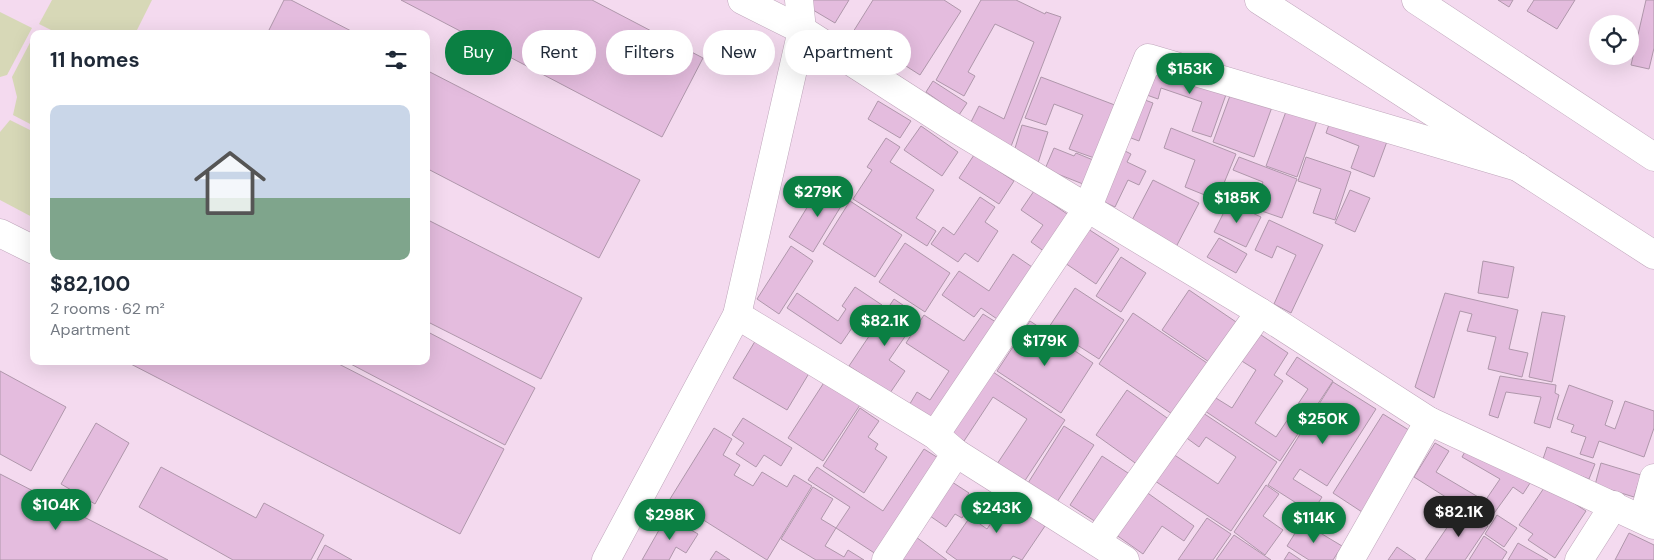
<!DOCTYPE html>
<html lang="en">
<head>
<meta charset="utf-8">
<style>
  :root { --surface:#fff; --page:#f6f6f7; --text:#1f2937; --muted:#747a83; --accent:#0b8043 }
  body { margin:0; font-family:"DM Sans",sans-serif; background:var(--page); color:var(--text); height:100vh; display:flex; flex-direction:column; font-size:19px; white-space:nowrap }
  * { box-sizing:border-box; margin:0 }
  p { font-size:16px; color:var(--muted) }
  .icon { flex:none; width:28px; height:28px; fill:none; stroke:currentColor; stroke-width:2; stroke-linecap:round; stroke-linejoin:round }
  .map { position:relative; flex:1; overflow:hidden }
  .panel { position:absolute; left:30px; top:30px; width:400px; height:335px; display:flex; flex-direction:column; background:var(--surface); border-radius:10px; box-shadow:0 5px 20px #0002 }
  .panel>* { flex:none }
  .hud { position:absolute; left:445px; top:30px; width:475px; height:45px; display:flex; gap:10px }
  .buttons { position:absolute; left:1589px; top:15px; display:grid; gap:10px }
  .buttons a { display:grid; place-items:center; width:50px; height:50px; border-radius:50%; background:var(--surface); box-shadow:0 5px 20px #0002; font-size:25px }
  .price { position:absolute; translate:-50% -42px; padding:0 11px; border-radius:18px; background:var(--accent); color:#fff; font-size:16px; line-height:32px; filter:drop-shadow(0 1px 2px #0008) }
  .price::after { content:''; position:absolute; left:50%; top:30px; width:15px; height:11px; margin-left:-8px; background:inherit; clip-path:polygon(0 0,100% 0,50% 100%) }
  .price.selected { background:#222; color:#fff }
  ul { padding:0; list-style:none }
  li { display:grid; align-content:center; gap:10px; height:265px; padding:0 20px }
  li span { display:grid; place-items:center; height:155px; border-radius:10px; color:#555 }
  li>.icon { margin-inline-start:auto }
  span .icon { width:90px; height:90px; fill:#fffc; stroke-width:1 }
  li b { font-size:21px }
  h2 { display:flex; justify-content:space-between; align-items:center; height:60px; padding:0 20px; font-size:21px }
  .chip { padding:0 18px; border-radius:22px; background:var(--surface); box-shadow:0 5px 20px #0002; font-size:18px; line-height:45px }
  .chip.selected { background:var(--accent); color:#fff }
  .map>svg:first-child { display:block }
  .green { fill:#d7d8b7 }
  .building { fill:#e4bcde; stroke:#af97ab }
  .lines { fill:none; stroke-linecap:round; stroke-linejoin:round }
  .minor-casing { stroke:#bfa6bb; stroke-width:29 }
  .minor { stroke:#fff; stroke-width:28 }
</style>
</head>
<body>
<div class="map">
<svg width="1654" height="560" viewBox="0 0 1654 560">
  <rect width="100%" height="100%" fill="#f4daef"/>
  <g class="green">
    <path d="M52 0H152L135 34H59L39 24Z"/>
    <path d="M0 12 32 28 7 75 0 77Z"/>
    <path d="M34 35V126L13 115 17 97 12 77Z"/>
    <path d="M10 120 34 132V218L0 200V132Z"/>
  </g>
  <g class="building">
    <path d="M284 0H291L357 34H267Z"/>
    <path d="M401 0H592L703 58 662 137Z"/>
    <path d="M809 0H849L835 23 808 7Z"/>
    <path d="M873 0H944L961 11 920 75 853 32Z"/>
    <path d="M981 0H1016L1045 14 1046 12 1061 17 1010 149 970 124 979 106 1004 119 1034 42 995 24 968 72 975 76 964 96 936 80Z"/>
    <path d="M1498 0H1513L1509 7Z"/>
    <path d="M1534 0H1575L1557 29 1527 11Z"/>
    <path d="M1646 0H1654V48L1649 69 1631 65Z"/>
    <path d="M1154 64 1228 89 1211 137 1192 131 1202 102 1161 88 1158 99 1144 94Z"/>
    <path d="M426 70 640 180 599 258 426 168Z"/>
    <path d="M1041 77 1120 107 1100 160 1069 149 1083 115 1054 104 1046 125 1025 118Z"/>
    <path d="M933 81 967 103 959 115 926 92Z"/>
    <path d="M1231 93 1272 107 1254 157 1213 142Z"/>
    <path d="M1137 97 1153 103 1139 141 1123 135Z"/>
    <path d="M878 101 911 121 900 138 868 119Z"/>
    <path d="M1288 106 1318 118 1297 177 1266 166Z"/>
    <path d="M1332 116 1389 136 1374 177 1351 168 1359 146 1326 133Z"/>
    <path d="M1022 125 1048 132 1038 163 1013 155Z"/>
    <path d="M921 126 958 152 942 176 904 150Z"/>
    <path d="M1171 128 1236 154 1217 200 1185 187 1195 160 1164 148Z"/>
    <path d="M886 138 900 147 890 162 934 190 916 218 936 231 927 246 853 199 872 170 867 167Z"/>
    <path d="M1054 148 1074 156 1076 153 1098 162 1088 186 1045 169Z"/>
    <path d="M1121 149 1131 154 1127 162 1146 171 1139 185 1128 180 1115 207 1098 199Z"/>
    <path d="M974 155 1014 181 999 204 959 178Z"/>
    <path d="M1239 157 1297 179 1282 218 1253 208 1263 182 1233 170Z"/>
    <path d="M1306 157 1351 172 1335 220 1313 213 1321 189 1298 181Z"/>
    <path d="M1153 180 1199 203 1176 247 1130 224Z"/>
    <path d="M822 183 846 198 813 252 789 237Z"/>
    <path d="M1350 190 1370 198 1355 232 1335 223Z"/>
    <path d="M1034 191 1070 216 1045 252 1031 242 1043 225 1021 210Z"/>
    <path d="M980 197 995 207 985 222 998 231 978 262 965 253 958 262 931 244 943 227 954 235Z"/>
    <path d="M850 201 902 235 875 277 823 244Z"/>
    <path d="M1229 202 1261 217 1246 247 1214 232Z"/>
    <path d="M426 219 582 298 541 379 426 321Z"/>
    <path d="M1269 220 1323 245 1291 313 1274 304 1296 255 1277 246 1272 258 1255 250Z"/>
    <path d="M1085 227 1119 249 1096 284 1062 261Z"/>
    <path d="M1219 238 1247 254 1236 273 1207 257Z"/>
    <path d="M905 243 950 273 925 312 879 282Z"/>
    <path d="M791 246 813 261 779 314 757 299Z"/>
    <path d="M1013 254 1035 269 1000 321 981 308 974 317 942 295 959 271 989 291Z"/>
    <path d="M1121 257 1146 273 1121 312 1096 296Z"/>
    <path d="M1483 261 1514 267 1508 298 1478 293Z"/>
    <path d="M855 287 882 305 875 316 865 309 841 344 787 308 797 293 838 321 846 309 842 306Z"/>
    <path d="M1075 288 1124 320 1099 359 1049 327Z"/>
    <path d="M1189 290 1239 324 1212 364 1162 330Z"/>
    <path d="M1445 293 1518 310 1509 349 1528 353 1522 377 1488 369 1496 337 1467 331 1472 314 1460 311 1434 398 1415 387Z"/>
    <path d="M894 299 919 316 889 360 905 371 890 393 849 366Z"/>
    <path d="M1542 312 1565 316 1552 382 1529 377Z"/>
    <path d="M1133 313 1210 365 1175 416 1099 364Z"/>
    <path d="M983 314 999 324 934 424 908 407 917 392 930 400 949 371 906 343 924 315 964 341Z"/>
    <path d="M1030 321 1093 363 1061 413 997 371Z"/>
    <path d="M426 331 535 388 505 445 345 361H426Z"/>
    <path d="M1255 331 1288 353 1274 375 1283 381 1255 423 1276 437 1308 389 1286 374 1297 357 1333 381 1280 461 1202 409 1211 395 1232 408 1256 370 1237 358Z"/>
    <path d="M757 338 811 370 787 410 733 378Z"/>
    <path d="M125 361H333L504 449 460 534Z"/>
    <path d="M990 370 1065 420 1024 482 997 464 1027 419 993 397 964 441 949 431Z"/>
    <path d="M0 371 66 407 31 471 0 454Z"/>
    <path d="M1500 376 1556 385 1555 393 1559 395 1550 428 1534 423 1541 397 1506 392 1498 418 1489 415Z"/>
    <path d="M825 381 860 405 823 461 788 438Z"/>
    <path d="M1333 382 1376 409 1327 486 1300 469 1293 479 1322 497 1312 513 1268 485Z"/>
    <path d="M1569 385 1613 401 1605 425 1615 429 1625 401 1654 411V428L1644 457 1599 441 1593 458 1580 454 1586 437 1571 432 1574 425 1557 419Z"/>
    <path d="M1127 390 1170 420 1138 465 1096 435Z"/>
    <path d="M860 408 879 421 868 437 878 444 875 449 887 457 864 493 823 466Z"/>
    <path d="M1200 411 1277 462 1231 531 1152 479 1170 452 1218 484 1236 457 1206 437 1199 447 1184 436Z"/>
    <path d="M1383 414 1412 432 1362 512 1333 493Z"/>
    <path d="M743 418 792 448 781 466 764 455 756 467 736 454 744 443 732 435Z"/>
    <path d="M96 423 129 443 95 504 61 484Z"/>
    <path d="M1064 426 1094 445 1057 502 1028 483Z"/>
    <path d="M714 428 732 439 723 455 740 465 734 475 753 486 762 472 787 487 794 475 812 486 767 560 670 499Z"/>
    <path d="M1435 443 1449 451 1436 472 1485 501 1500 479 1462 457 1470 443 1532 480 1523 494 1513 487 1487 523 1414 477Z"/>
    <path d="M1547 447 1595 464 1589 479 1542 462Z"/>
    <path d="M924 449 943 461 879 556 836 528 850 507 808 480 817 467 883 511Z"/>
    <path d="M1102 456 1131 475 1099 524 1070 505Z"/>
    <path d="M1601 463 1641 475 1634 497 1595 485Z"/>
    <path d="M161 467 256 518 264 503 324 535 311 560H233L139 507Z"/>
    <path d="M0 474 168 560H0Z"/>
    <path d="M952 482 969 493 964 500 971 505 962 518 955 514 946 527 930 516Z"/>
    <path d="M1266 485 1279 494 1263 516 1283 530 1265 555 1234 532Z"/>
    <path d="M1546 485 1586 511 1555 558 1528 540 1533 534 1519 525Z"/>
    <path d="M813 487 833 499 821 519 836 528 825 546 844 557 848 550 864 560H816L781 539Z"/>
    <path d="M1142 489 1194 526 1184 541 1162 526 1143 554 1112 532Z"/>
    <path d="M996 492 1045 526 1022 560 1013 556 1010 560H957L946 552 970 517 987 529 991 523 980 516Z"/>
    <path d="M1461 507 1488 526 1465 560H1425Z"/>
    <path d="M1497 515 1517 528 1504 547 1485 534Z"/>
    <path d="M667 516 698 534 686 553 676 547 669 560H642Z"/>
    <path d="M1207 518 1231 534 1213 560H1178Z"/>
    <path d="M1302 522 1342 546 1333 560H1309L1287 546Z"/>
    <path d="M1629 533 1654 545V560H1615Z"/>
    <path d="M1234 535 1271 560H1216Z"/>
    <path d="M1484 536 1507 552 1502 560H1469Z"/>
    <path d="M916 537 947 560H899Z"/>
    <path d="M1518 543 1548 560H1508Z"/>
    <path d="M325 545 352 560H317Z"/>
    <path d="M1397 547 1416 560H1388Z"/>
    <path d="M716 551 730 560H710Z"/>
    <path d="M1289 552 1301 560H1284Z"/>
  </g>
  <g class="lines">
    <defs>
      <g id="minor">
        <path d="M742 0 802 30 948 124 1260 312 1429 421 1654 525"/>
        <path d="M1259 0 1654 255"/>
        <path d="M1416 0 1654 157"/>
        <path d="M0 233 34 250"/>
        <path d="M737 315 935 435 956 453 1125 560"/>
        <path d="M935 435 1087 209 1148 58 1518 167"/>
        <path d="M1643 519 1654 478"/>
        <path d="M1097 541 1260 312"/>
        <path d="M606 560 737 315 802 30 799 0"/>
        <path d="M886 560 956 453"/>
        <path d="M1350 560 1429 421"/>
        <path d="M1579 560 1614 505"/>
      </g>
    </defs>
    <use href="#minor" class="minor-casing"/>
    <use href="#minor" class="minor"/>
  </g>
</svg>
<div class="buttons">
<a><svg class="icon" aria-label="locate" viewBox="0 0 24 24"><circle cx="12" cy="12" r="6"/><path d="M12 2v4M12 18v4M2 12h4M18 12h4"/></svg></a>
</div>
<b class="price" style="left:1190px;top:95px">$153K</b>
<b class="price" style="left:818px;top:218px">$279K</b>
<b class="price" style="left:1237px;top:224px">$185K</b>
<b class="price" style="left:885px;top:347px">$82.1K</b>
<b class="price" style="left:1045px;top:367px">$179K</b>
<b class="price" style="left:1323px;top:445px">$250K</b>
<b class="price" style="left:56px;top:531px">$104K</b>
<b class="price" style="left:997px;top:534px">$243K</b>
<b class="price selected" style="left:1459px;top:538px">$82.1K</b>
<b class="price" style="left:670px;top:541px">$298K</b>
<b class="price" style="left:1314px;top:544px">$114K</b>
<div class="hud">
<a class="chip selected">Buy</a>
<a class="chip">Rent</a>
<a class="chip">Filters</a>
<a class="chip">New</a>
<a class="chip">Apartment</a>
</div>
<section class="panel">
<h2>11 homes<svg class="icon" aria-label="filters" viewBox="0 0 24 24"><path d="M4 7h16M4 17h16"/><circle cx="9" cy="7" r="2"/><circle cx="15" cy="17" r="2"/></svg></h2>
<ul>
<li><span style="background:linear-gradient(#c9d6e8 60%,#7fa58c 0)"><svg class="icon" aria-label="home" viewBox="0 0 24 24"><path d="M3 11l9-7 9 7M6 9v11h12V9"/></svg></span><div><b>$82,100</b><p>2 rooms · 62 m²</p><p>Apartment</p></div></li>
</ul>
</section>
</div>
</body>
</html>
